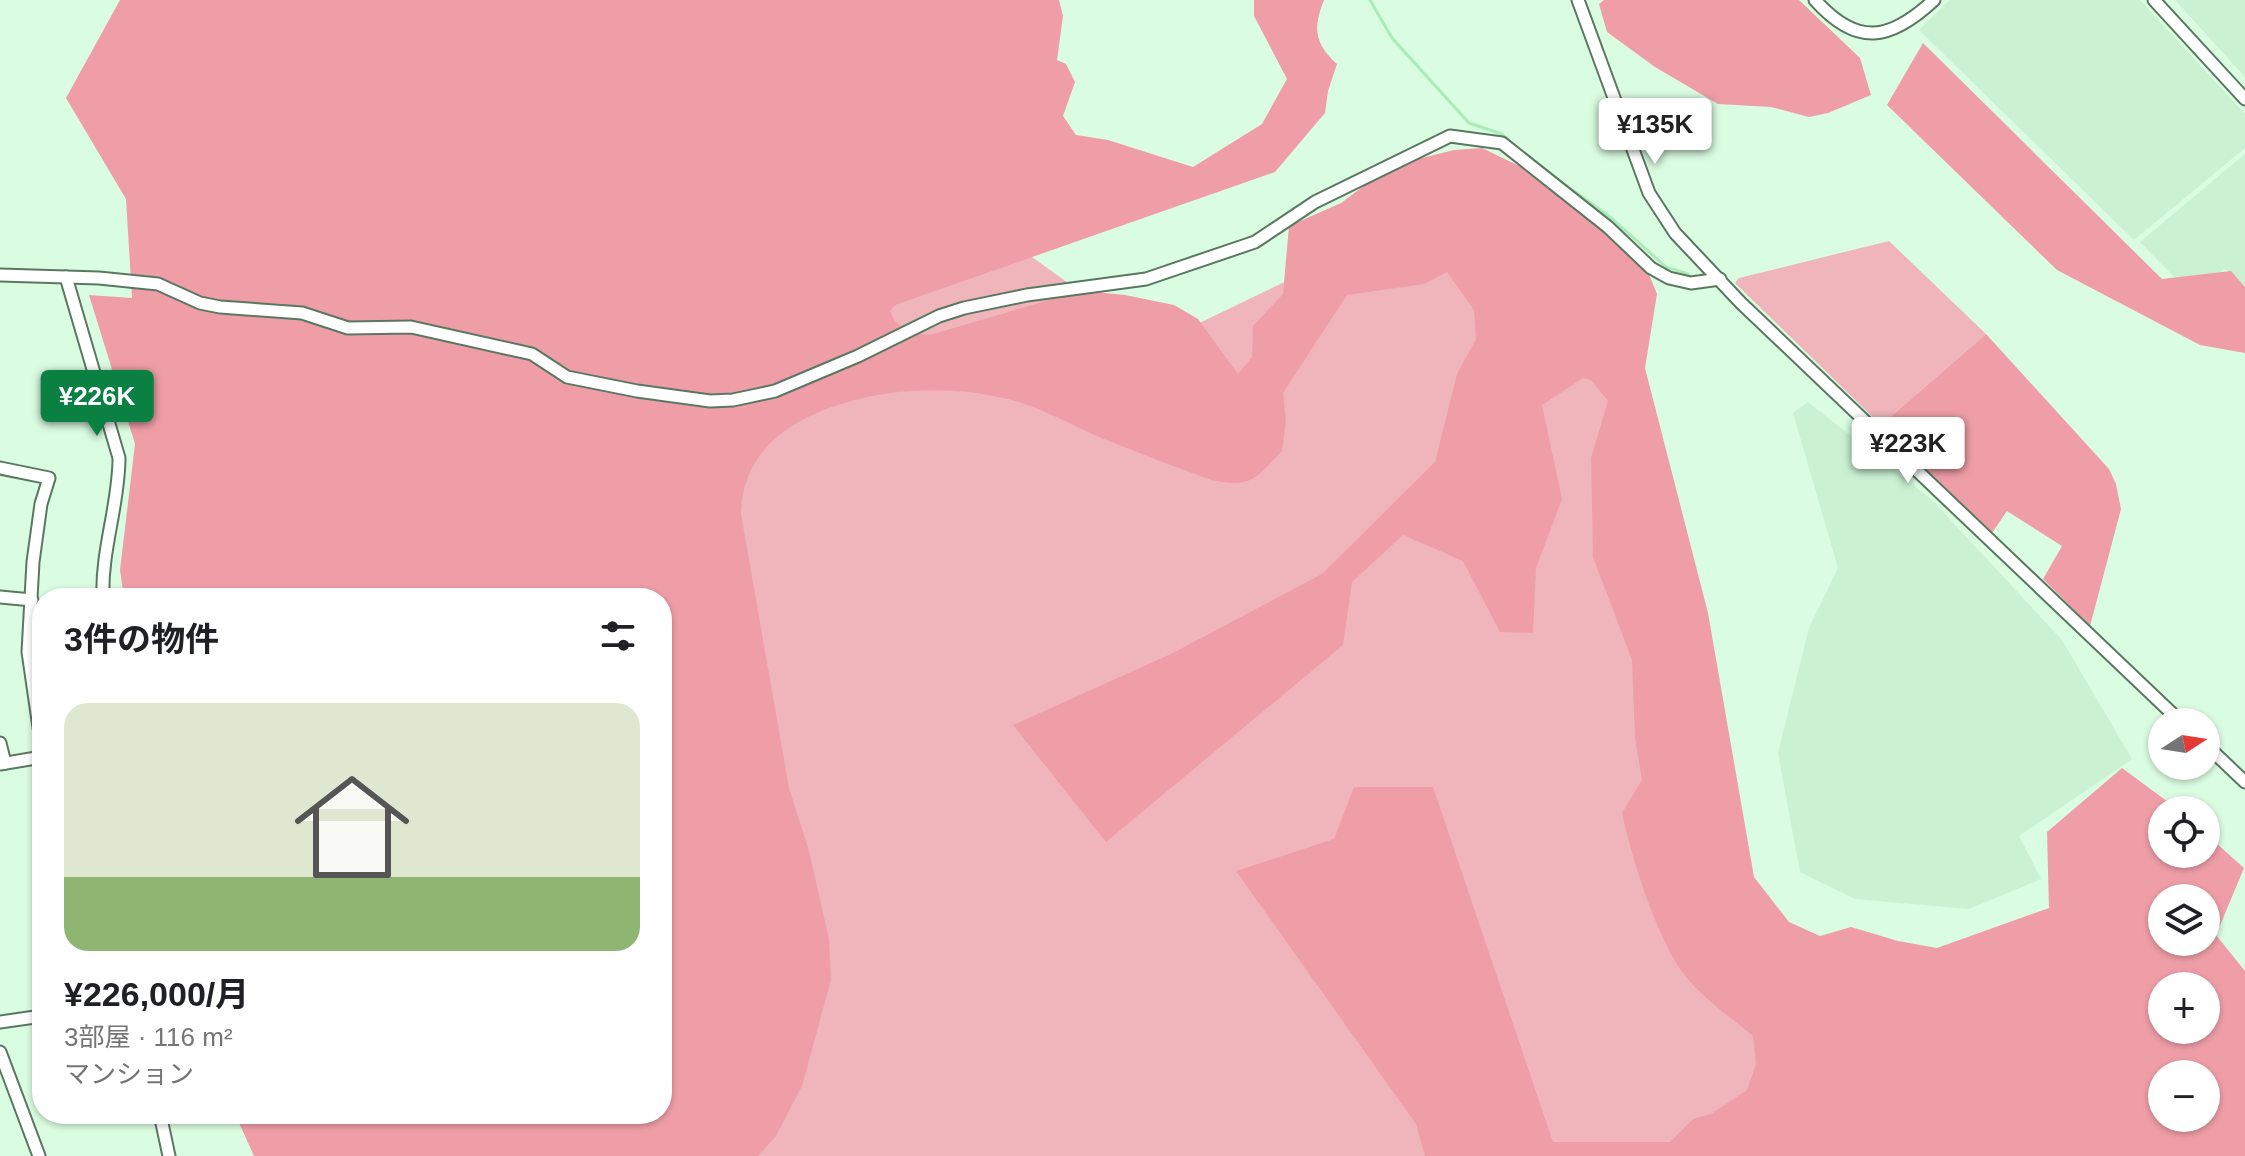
<!DOCTYPE html>
<html lang="ja">
<head>
<meta charset="utf-8">
<style>
  :root { --surface:#fff; --page:#f6f6f6; --text:#202124; --muted:#757577; --accent:#0b8043 }
  body { margin:0; font-family:Arial,"Noto Sans JP",sans-serif; background:var(--page); color:var(--text); height:100vh; display:flex; flex-direction:column; font-size:30px; white-space:nowrap }
  * { box-sizing:border-box; margin:0 }
  p { font-size:26px; color:var(--muted) }
  .icon { flex:none; width:44px; height:44px; fill:none; stroke:currentColor; stroke-width:2; stroke-linecap:round; stroke-linejoin:round }
  .map { position:relative; flex:1; overflow:hidden }
  .panel { position:absolute; left:32px; top:588px; width:640px; height:536px; display:flex; flex-direction:column; background:var(--surface); border-radius:32px; box-shadow:0 2px 6px #0004 }
  .panel>* { flex:none }
  .needle { width:52px; rotate:78deg }
  .controls { position:absolute; left:2148px; top:708px; display:grid; gap:16px }
  .controls a { display:grid; place-items:center; width:72px; height:72px; border-radius:50%; background:var(--surface); box-shadow:0 2px 6px #0004; font-size:40px }
  .price { position:absolute; translate:-50% -68px; padding:0 18px; border-radius:8px; background:#fff; color:#222; font-size:26px; line-height:52px; filter:drop-shadow(0 2px 4px #0008) }
  .price::after { content:''; position:absolute; left:50%; top:48px; width:24px; height:18px; margin-left:-12px; background:inherit; clip-path:polygon(0 0,100% 0,50% 100%) }
  .price.on { background:var(--accent); color:#fff }
  ul { padding:0; list-style:none }
  li { display:grid; align-content:center; gap:16px; height:424px; padding:0 32px }
  li span { display:grid; place-items:center; height:248px; border-radius:24px; color:#555 }
  li>.icon { margin-inline-start:auto }
  span .icon { width:144px; height:144px; fill:#fffc; stroke-width:1 }
  li b { font-size:34px }
  h2 { display:flex; justify-content:space-between; align-items:center; height:96px; padding:0 32px; font-size:34px }
  .map>svg:first-child { display:block }
  .built { fill:#caf1d2 }
  .green { fill:#efb5bb }
  .forest { fill:#ef9ea7; fill-rule:evenodd }
  .lines { fill:none; stroke-linecap:round; stroke-linejoin:round }
  .stream { stroke:#a9ecb9; stroke-width:3 }
  .minor-casing { stroke:#5a7861; stroke-width:15 }
  .minor { stroke:#fff; stroke-width:11 }
</style>
</head>
<body>
<div class="map">
<svg width="2245" height="1156" viewBox="0 0 2245 1156">
  <rect width="100%" height="100%" fill="#dafce1"/>
  <g class="built">
    <path d="M1950 0H2140L2245 114V148L2134 240 1919 30Z"/>
    <path d="M2175 0H2245V77Z"/>
    <path d="M2245 154V286L2224 268 2197 300 2140 242Z"/>
    <path d="M1808 402 1931 499 2062 640 2132 759 2019 836 2041 879 1969 909 1855 899 1800 872 1778 753 1809 628 1838 568 1793 413Z"/>
  </g>
  <g class="green">
    <path d="M1483 186 1617 350 1771 1101 1704 1156H611L662 1114V598H368L996 231 1154 345Z"/>
    <path d="M1889 241 1986 334 1881 425 1735 283 1739 278Z"/>
  </g>
  <g class="forest">
    <path d="M120 0H1059L1063 16 1057 60 1066 64 1075 82 1063 116 1076 135 1108 140 1193 167 1262 124 1287 79 1254 16V0H1324C1313 28 1314 43 1337 64L1328 91 1325 113 1275 172 895 305 890 311C896 329 912 333 930 335L1056 298 1095 292 1125 295 1174 305 1198 319 1238 374 1252 357 1253 326 1283 294 1289 226 1341 203 1365 185 1414 160 1454 150 1482 148 1546 179 1595 225 1644 262 1657 294 1645 368 1708 613 1754 877 1789 922 1820 936 1851 927 1898 941 1937 948 2049 908 2047 832 2122 768 2179 810H2162V854H2206V834L2244 868 2216 935 2245 971V1156H1425L1416 1124 1236 871 1334 839 1354 787H1433L1553 1142H1670L1693 1119 1711 1114 1747 1090 1756 1064 1753 1036C1729 1016 1698 995 1680 969 1654 929 1632 859 1622 813L1642 780 1635 738 1632 660 1593 557 1591 458 1608 401 1591 380 1583 378 1542 405 1562 499 1536 568 1533 633 1500 632 1463 561 1403 535 1352 582 1343 645 1106 842 1013 725 1173 653 1322 574 1435 462 1457 374 1476 339 1474 310 1447 272 1424 284 1347 295 1283 393 1286 420 1282 451C1254 480 1252 488 1211 480 1179 468 1146 456 1114 443 1082 431 1051 412 1019 402 951 383 873 387 810 416 768 436 742 467 741 514L789 788 809 851 829 939 831 980 802 1086 776 1136 758 1156H254L235 1114H662V598H124L120 570 135 444 89 295 132 298 126 199 66 98ZM2162 898H2206V942H2162ZM2162 986H2206V1030H2162ZM2162 1074H2206V1118H2162Z"/>
    <path d="M1604 0H1799L1860 58 1871 95 1828 113 1809 117 1771 107 1718 104 1655 67 1607 32 1599 4Z"/>
    <path d="M1923 43 2162 279 2231 271 2245 287V353L2200 345 2057 270 1887 105Z"/>
    <path d="M1986 334 2109 469 2116 484 2121 509 2090 626 2043 579 2062 546 2007 511 1992 533 1881 425Z"/>
  </g>
  <g class="lines">
    <g class="stream">
      <path d="M1370 0 1392 38 1469 123 1502 134 1516 148"/>
      <path d="M1544 170 1609 216 1666 267 1688 274"/>
    </g>
    <defs>
      <g id="minor">
        <path d="M1578 0 1649 193 1675 233 1741 303 2181 722"/>
        <path d="M1815 0C1857 47 1890 41 1934 0"/>
        <path d="M2154 0 2245 99"/>
        <path d="M0 275 99 278 158 284 200 303 220 307 302 313 348 328 411 327 532 354 567 377 637 391 710 401 733 400 775 391 858 356 939 316 964 308 1027 295 1146 279 1255 242 1315 202 1450 136 1502 143 1608 227 1651 268 1669 278 1691 283 1720 279"/>
        <path d="M66 277 119 458C119 505 101 550 103 598"/>
        <path d="M0 468 49 478 41 504 33 562 28 652 42 748"/>
        <path d="M0 597 32 600"/>
        <path d="M0 743 5 763"/>
        <path d="M2206 745 2245 782"/>
        <path d="M0 764 36 758 42 749"/>
        <path d="M0 1022 42 1016"/>
        <path d="M0 1052 39 1156"/>
        <path d="M160 1114 169 1156"/>
      </g>
    </defs>
    <use href="#minor" class="minor-casing"/>
    <use href="#minor" class="minor"/>
  </g>
</svg>
<div class="controls">
<a><svg class="needle" viewBox="-14 -14 28 28"><path d="M0-13l5 13h-10z" fill="#e53935"/><path d="M0 13l5-13h-10z" fill="#757577"/></svg></a>
<a><svg class="icon" aria-label="locate" viewBox="0 0 24 24"><circle cx="12" cy="12" r="6"/><path d="M12 2v4M12 18v4M2 12h4M18 12h4"/></svg></a>
<a><svg class="icon" aria-label="layers" viewBox="0 0 24 24"><path d="M12 4l9 5-9 5-9-5zM3 14l9 5 9-5"/></svg></a>
<a>+</a>
<a>−</a>
</div>
<b class="price" style="left:1655px;top:166px">¥135K</b>
<b class="price on" style="left:97px;top:438px">¥226K</b>
<b class="price" style="left:1908px;top:485px">¥223K</b>
<section class="panel">
<h2>3件の物件<svg class="icon" aria-label="filters" viewBox="0 0 24 24"><path d="M4 7h16M4 17h16"/><circle cx="9" cy="7" r="2"/><circle cx="15" cy="17" r="2"/></svg></h2>
<ul>
<li><span style="background:linear-gradient(#dfe7d0 70%,#8fb573 0)"><svg class="icon" aria-label="home" viewBox="0 0 24 24"><path d="M3 11l9-7 9 7M6 9v11h12V9"/></svg></span><div><b>¥226,000/月</b><p>3部屋 · 116 m²</p><p>マンション</p></div></li>
</ul>
</section>
</div>
</body>
</html>
